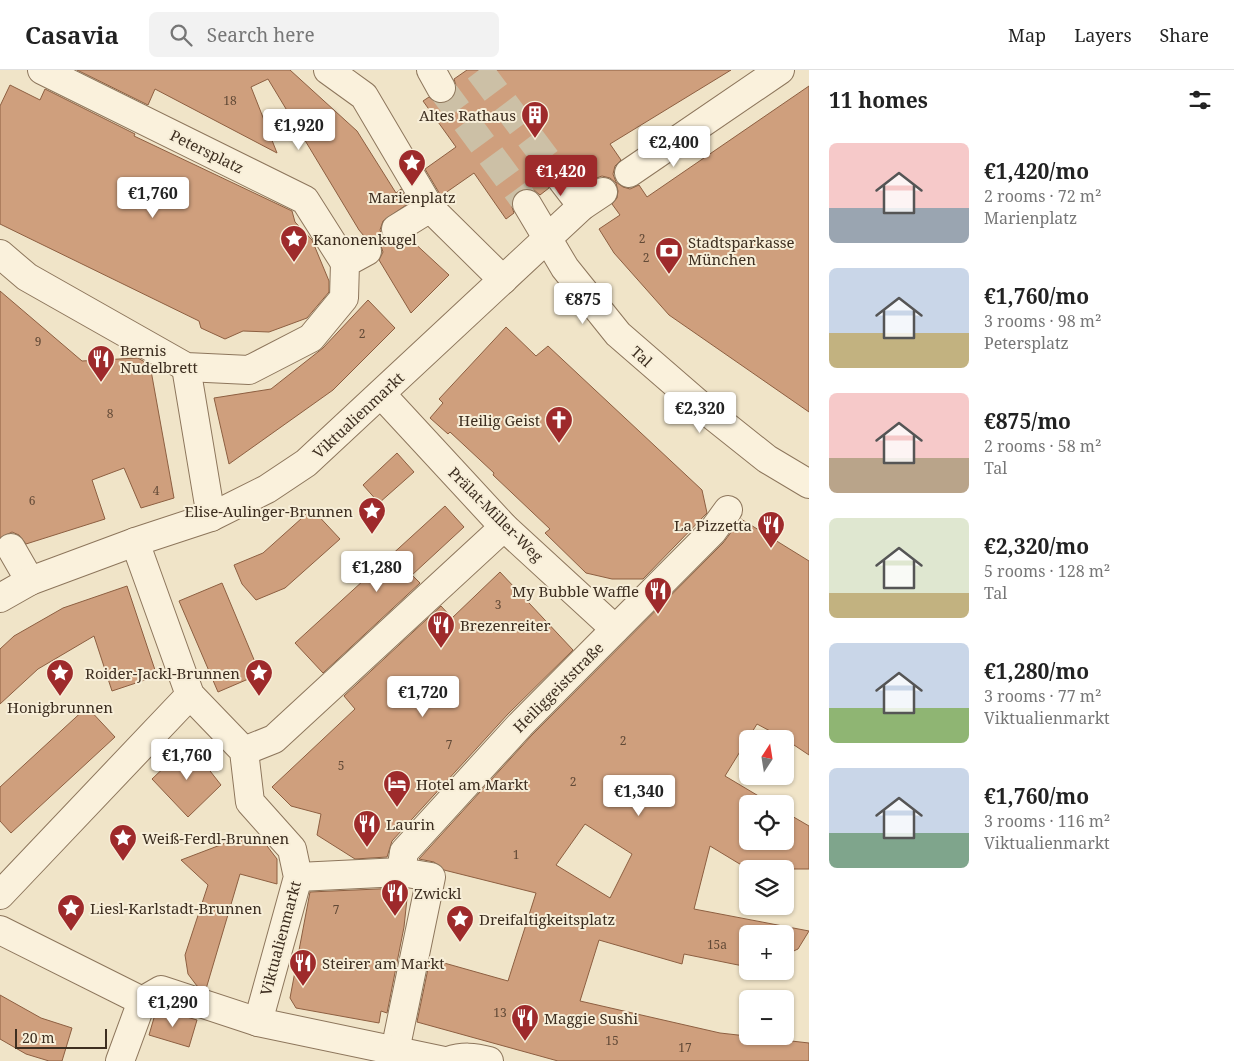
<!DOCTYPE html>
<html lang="en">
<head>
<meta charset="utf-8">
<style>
  :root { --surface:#fff; --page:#f2f2f2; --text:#222; --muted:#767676; --line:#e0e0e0; --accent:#9e2a2b }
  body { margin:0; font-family:"Noto Serif",serif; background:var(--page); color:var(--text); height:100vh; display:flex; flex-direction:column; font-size:19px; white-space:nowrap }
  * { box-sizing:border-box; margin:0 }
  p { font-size:16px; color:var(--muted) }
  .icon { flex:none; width:28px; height:28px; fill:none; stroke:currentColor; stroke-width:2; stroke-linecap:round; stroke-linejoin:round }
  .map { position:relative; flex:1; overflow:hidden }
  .details { display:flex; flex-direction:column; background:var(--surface); width:425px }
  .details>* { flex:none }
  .needle { width:32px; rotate:12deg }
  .buttons { position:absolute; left:739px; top:660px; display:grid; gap:10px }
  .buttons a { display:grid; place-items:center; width:55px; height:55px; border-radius:8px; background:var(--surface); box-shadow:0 1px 4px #0004; font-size:25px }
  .scale { position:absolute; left:15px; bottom:12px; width:92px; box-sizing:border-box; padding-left:5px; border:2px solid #3d2e20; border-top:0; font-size:14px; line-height:18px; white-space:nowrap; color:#3d2e20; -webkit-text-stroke:4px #f7eed8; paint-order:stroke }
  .price { position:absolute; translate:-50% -42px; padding:0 11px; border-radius:5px; background:#fff; color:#222; font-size:16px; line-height:32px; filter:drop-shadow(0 1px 2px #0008) }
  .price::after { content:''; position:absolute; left:50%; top:30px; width:15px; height:11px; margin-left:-8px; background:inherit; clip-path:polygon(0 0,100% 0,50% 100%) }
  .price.selected { background:var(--accent); color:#fff }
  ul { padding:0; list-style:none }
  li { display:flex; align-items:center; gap:15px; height:125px; padding:0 20px }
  li span { display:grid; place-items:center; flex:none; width:140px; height:100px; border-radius:8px; color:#555 }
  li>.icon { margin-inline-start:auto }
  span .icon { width:60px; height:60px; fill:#fffc; stroke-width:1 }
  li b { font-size:21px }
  h2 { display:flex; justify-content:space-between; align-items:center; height:60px; padding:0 20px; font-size:21px }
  header { display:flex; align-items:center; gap:30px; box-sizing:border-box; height:70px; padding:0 25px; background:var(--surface); border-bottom:1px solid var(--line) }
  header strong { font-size:24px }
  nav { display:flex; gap:28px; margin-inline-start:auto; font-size:18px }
  .search { width:350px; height:45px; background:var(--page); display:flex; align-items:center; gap:12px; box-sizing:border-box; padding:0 18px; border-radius:8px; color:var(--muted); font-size:19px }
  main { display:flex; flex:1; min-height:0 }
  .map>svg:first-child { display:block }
  .building { fill:#cf9f7d; stroke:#8d5f41; fill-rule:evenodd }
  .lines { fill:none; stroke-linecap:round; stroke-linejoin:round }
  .minor-tunnel { stroke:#ccc0a6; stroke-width:28; stroke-dasharray:28 14; stroke-linecap:butt }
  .minor-casing { stroke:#8d765c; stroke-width:30 }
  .minor { stroke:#faf1dc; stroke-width:28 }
  .labels { text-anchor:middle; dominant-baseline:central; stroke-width:4; stroke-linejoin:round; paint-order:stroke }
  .number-label { font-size:12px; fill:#624a37 }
  .poi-label { font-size:15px; fill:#3d2e20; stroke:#f7eed8; text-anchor:start }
  .street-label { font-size:15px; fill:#3d2e20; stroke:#f7eed8 }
</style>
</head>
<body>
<header>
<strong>Casavia</strong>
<div class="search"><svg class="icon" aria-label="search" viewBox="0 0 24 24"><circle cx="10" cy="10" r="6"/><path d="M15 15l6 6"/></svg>Search here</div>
<nav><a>Map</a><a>Layers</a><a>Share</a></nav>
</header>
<main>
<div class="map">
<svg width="809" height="991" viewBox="0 0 809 991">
  <rect width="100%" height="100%" fill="#f0e4c8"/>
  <g class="building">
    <path d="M77 0H290L357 61 396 123 401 119 409 133 383 151 380 160 383 168 389 173 396 175 410 169 449 205 411 243 379 190 383 182 380 173 375 167 364 166 359 160 268 9 251 17 277 83 155 19 148 35Z"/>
    <path d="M467 0H731L610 74 621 90 615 96 613 104 616 112 623 117 630 119 639 115 647 127 809 16V342L669 245 614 183 599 159 620 145 612 134 617 128 618 121 616 113 610 108 602 106 594 109 584 94 574 101 567 95H559L552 98 548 104 547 112 549 118 540 125 534 120 527 118 519 121 514 126 511 134 514 143 506 149 474 103 441 126 425 99 456 77 423 31 429 27 440 34 449 31 455 26 457 19 454 9Z"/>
    <path d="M10 15 40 30 45 19 135 64 134 66 292 141 295 152 312 170 329 211V222L307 248 269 262 243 261 225 269 201 258 199 251 0 154V36Z"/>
    <path d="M0 221 82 291 138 288 150 295 174 428 141 438 124 398 92 410 105 449 26 474 19 465 12 462 0 468Z"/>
    <path d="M368 230 395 258 333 320 229 394 214 328 271 319 323 278Z"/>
    <path d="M506 257 536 286 548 276 702 420 707 443 643 509H612L586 503 545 463 550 459 493 405 494 403 450 362 448 364 430 348 443 333 439 329Z"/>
    <path d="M397 383 414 402 379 433 363 415Z"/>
    <path d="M445 436 464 457 412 505 420 513 323 603 295 573Z"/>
    <path d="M312 439 340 469 285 518 256 530 242 514 234 495 263 483Z"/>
    <path d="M741 449 809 491V685L785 669 757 654 725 706 772 734H748V771H785V742L809 756V799H748L710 776 694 839 809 861 798 879 785 885V864H748V897L684 884 682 894 599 870 580 931 720 963 809 973V991H558L417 952 430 889 508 911 536 823 444 800 434 792 419 789 531 666 723 473ZM585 754 632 784 610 828 556 795Z"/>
    <path d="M500 502 573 580 508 644 392 771 387 787 355 789 317 765 321 744 291 736 272 717 355 639 344 626 441 536 452 548Z"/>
    <path d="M222 513 260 604 218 622 179 531Z"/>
    <path d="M127 516 157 606 112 621 94 566 38 599 0 634V579L14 566 63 538Z"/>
    <path d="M87 637 115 667 11 763 0 751V717Z"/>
    <path d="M189 674 221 715 188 747 152 709Z"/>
    <path d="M244 766 264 772 277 789V814L240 804 206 919 197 916 188 904 185 885 208 815 181 790Z"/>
    <path d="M400 818 408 819 404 857 387 943 381 941 379 953 296 938 290 928 310 822Z"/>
    <path d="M0 925 41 948 72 958 62 991H49L26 984 0 969Z"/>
    <path d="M159 939 197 950 189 977 149 965 156 941Z"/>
  </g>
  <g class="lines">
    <g class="minor-tunnel">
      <path d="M479 0 562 110"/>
      <path d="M441 18 527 134"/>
    </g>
    <defs>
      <g id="minor">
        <path d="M42 0 305 130 345 193"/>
        <path d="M328 0 364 26 430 138 503 210"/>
        <path d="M431 0 441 18"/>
        <path d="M629 103 780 0"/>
        <path d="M562 110 582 136"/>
        <path d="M527 134 565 198 618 264 708 342 767 389 809 414"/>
        <path d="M396 159 430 138"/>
        <path d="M0 184 27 207 186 297 249 300 311 268 344 228 345 193 367 181"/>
        <path d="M186 297 211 447"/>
        <path d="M381 324 504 457 615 559"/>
        <path d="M135 472 190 625 244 681 250 732 292 779 298 807 258 952"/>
        <path d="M11 478 30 511"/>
        <path d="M0 528 30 511 135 472 211 447 267 419 306 393 582 136 603 122"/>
        <path d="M244 681 274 669 504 457"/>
        <path d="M401 802 404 782 520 655 712 462 728 440"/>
        <path d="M298 807 401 802 431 807 395 981"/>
        <path d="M0 825 190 625"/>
        <path d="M0 860 142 931 161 920 258 952 444 991"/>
        <path d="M120 991 142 931"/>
        <path d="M448 991C463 986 474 987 489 991"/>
      </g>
    </defs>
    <use href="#minor" class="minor-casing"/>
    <use href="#minor" class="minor"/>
  </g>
  <defs>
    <symbol id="building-pin" viewBox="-11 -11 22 30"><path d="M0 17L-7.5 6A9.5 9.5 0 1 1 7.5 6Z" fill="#9e2a2b" stroke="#f7eed8"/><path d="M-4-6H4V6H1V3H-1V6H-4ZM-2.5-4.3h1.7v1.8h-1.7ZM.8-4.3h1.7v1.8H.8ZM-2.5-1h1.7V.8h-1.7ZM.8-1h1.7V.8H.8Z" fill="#fff"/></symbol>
    <symbol id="sight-pin" viewBox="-11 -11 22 30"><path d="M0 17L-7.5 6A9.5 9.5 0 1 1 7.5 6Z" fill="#9e2a2b" stroke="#f7eed8"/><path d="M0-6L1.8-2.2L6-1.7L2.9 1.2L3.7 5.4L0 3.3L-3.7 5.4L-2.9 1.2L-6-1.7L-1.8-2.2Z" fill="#fff"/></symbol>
    <symbol id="bank-pin" viewBox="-11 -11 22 30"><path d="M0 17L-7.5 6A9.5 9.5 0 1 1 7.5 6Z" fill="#9e2a2b" stroke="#f7eed8"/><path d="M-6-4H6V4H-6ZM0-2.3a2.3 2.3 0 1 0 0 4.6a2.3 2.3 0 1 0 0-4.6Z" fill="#fff"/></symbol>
    <symbol id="restaurant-pin" viewBox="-11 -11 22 30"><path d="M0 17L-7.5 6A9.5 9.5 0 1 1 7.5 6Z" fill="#9e2a2b" stroke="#f7eed8"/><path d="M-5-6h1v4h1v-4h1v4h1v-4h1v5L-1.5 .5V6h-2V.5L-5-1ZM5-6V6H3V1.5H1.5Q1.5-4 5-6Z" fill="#fff"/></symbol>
    <symbol id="church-pin" viewBox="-11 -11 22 30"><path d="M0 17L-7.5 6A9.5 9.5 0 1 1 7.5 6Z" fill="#9e2a2b" stroke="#f7eed8"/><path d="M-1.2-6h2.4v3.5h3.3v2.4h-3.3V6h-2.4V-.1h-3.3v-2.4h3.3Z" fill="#fff"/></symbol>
    <symbol id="hotel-pin" viewBox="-11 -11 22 30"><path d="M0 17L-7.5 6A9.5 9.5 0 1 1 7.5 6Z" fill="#9e2a2b" stroke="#f7eed8"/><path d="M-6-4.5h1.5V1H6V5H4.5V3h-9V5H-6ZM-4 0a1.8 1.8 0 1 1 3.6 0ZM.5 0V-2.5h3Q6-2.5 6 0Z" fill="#fff"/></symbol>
  </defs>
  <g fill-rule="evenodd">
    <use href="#building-pin" x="519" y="29" width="32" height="43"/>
    <use href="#sight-pin" x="396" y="77" width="32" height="43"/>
    <use href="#sight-pin" x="278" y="153" width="32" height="43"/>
    <use href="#bank-pin" x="653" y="165" width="32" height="43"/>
    <use href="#restaurant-pin" x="85" y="273" width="32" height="43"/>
    <use href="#church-pin" x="543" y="334" width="32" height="43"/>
    <use href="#sight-pin" x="356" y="425" width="32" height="43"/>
    <use href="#restaurant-pin" x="755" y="439" width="32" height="43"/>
    <use href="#restaurant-pin" x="642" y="505" width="32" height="43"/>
    <use href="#restaurant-pin" x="425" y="539" width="32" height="43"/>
    <use href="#sight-pin" x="44" y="587" width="32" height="43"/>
    <use href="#sight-pin" x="243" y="587" width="32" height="43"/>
    <use href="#hotel-pin" x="381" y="698" width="32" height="43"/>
    <use href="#restaurant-pin" x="351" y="738" width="32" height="43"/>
    <use href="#sight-pin" x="107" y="752" width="32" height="43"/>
    <use href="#restaurant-pin" x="379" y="807" width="32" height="43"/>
    <use href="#sight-pin" x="55" y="822" width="32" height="43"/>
    <use href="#sight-pin" x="444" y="833" width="32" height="43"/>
    <use href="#restaurant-pin" x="287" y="877" width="32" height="43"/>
    <use href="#restaurant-pin" x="509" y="932" width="32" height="43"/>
  </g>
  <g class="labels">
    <g class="number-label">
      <text x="230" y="30">18</text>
      <text x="642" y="168">2</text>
      <text x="646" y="187">2</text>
      <text x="362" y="263">2</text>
      <text x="38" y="271">9</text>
      <text x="110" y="343">8</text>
      <text x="156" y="420">4</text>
      <text x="32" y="430">6</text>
      <text x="498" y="534">3</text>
      <text x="623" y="670">2</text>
      <text x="449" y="674">7</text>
      <text x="341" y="695">5</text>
      <text x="573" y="711">2</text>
      <text x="516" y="784">1</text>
      <text x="336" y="839">7</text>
      <text x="717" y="874">15a</text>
      <text x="500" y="942">13</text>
      <text x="612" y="970">15</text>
      <text x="685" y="977">17</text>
    </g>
    <g class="poi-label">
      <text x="516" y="45" text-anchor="end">Altes Rathaus</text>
      <text x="412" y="127" text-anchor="middle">Marienplatz</text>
      <text x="313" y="169">Kanonenkugel</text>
      <text x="688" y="172">Stadtsparkasse<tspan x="688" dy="17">München</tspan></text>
      <text x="120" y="280">Bernis<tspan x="120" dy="17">Nudelbrett</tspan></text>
      <text x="540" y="350" text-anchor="end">Heilig Geist</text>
      <text x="353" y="441" text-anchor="end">Elise-Aulinger-Brunnen</text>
      <text x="752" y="455" text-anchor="end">La Pizzetta</text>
      <text x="639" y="521" text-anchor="end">My Bubble Waffle</text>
      <text x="460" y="555">Brezenreiter</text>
      <text x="240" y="603" text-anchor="end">Roider-Jackl-Brunnen</text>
      <text x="60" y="637" text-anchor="middle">Honigbrunnen</text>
      <text x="416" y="714">Hotel am Markt</text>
      <text x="386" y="754">Laurin</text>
      <text x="142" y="768">Weiß-Ferdl-Brunnen</text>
      <text x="414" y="823">Zwickl</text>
      <text x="90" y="838">Liesl-Karlstadt-Brunnen</text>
      <text x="479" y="849">Dreifaltigkeitsplatz</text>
      <text x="322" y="893">Steirer am Markt</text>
      <text x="544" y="948">Maggie Sushi</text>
    </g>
    <g class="street-label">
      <text transform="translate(207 81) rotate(26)">Petersplatz</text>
      <text transform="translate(642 286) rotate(42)">Tal</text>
      <text transform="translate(358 345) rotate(-43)">Viktualienmarkt</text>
      <text transform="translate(496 444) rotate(45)">Prälat-Miller-Weg</text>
      <text transform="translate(558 617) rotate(-45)">Heiliggeiststraße</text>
      <text transform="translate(280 868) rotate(-75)">Viktualienmarkt</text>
    </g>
  </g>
</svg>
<div class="buttons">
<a><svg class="needle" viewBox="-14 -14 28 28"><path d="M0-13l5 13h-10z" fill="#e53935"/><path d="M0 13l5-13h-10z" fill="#767676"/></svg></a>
<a><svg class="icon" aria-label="locate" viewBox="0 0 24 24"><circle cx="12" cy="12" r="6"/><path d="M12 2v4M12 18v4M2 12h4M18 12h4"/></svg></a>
<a><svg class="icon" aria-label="layers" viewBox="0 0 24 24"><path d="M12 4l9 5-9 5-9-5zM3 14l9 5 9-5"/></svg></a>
<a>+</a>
<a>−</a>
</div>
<div class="scale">20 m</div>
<b class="price" style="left:299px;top:81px">€1,920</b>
<b class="price" style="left:674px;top:98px">€2,400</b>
<b class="price selected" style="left:561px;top:127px">€1,420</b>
<b class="price" style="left:153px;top:149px">€1,760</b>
<b class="price" style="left:583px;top:255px">€875</b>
<b class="price" style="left:700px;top:364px">€2,320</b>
<b class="price" style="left:377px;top:523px">€1,280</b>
<b class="price" style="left:423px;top:648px">€1,720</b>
<b class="price" style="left:187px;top:711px">€1,760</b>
<b class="price" style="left:639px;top:747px">€1,340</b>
<b class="price" style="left:173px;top:958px">€1,290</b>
</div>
<section class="details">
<h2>11 homes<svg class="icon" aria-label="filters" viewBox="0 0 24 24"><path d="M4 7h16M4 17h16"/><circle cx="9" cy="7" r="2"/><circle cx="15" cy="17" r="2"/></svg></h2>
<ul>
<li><span style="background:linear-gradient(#f6c9c9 65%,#9aa5b1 0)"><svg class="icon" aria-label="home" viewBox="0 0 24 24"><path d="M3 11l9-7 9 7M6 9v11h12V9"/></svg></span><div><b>€1,420/mo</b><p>2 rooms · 72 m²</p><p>Marienplatz</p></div></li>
<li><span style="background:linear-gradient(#c9d6e8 65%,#c2b280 0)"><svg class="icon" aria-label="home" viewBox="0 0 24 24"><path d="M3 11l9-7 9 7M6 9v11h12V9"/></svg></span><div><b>€1,760/mo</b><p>3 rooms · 98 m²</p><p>Petersplatz</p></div></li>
<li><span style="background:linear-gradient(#f6c9c9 65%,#b9a48a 0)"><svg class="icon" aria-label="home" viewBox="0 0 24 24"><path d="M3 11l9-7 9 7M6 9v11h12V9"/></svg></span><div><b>€875/mo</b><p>2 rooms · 58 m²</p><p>Tal</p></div></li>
<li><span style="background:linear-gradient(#dfe7d0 75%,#c2b280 0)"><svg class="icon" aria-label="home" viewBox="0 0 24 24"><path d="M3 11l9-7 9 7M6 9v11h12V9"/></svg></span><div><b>€2,320/mo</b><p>5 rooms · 128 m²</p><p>Tal</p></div></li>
<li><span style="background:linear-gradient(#c9d6e8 65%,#8fb573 0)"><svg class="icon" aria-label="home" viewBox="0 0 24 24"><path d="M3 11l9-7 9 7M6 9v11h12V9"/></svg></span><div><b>€1,280/mo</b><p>3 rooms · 77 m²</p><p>Viktualienmarkt</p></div></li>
<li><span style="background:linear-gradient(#c9d6e8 65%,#7fa58c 0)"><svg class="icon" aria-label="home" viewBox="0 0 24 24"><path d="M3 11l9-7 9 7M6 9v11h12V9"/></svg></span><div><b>€1,760/mo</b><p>3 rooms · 116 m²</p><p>Viktualienmarkt</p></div></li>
</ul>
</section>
</main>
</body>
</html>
